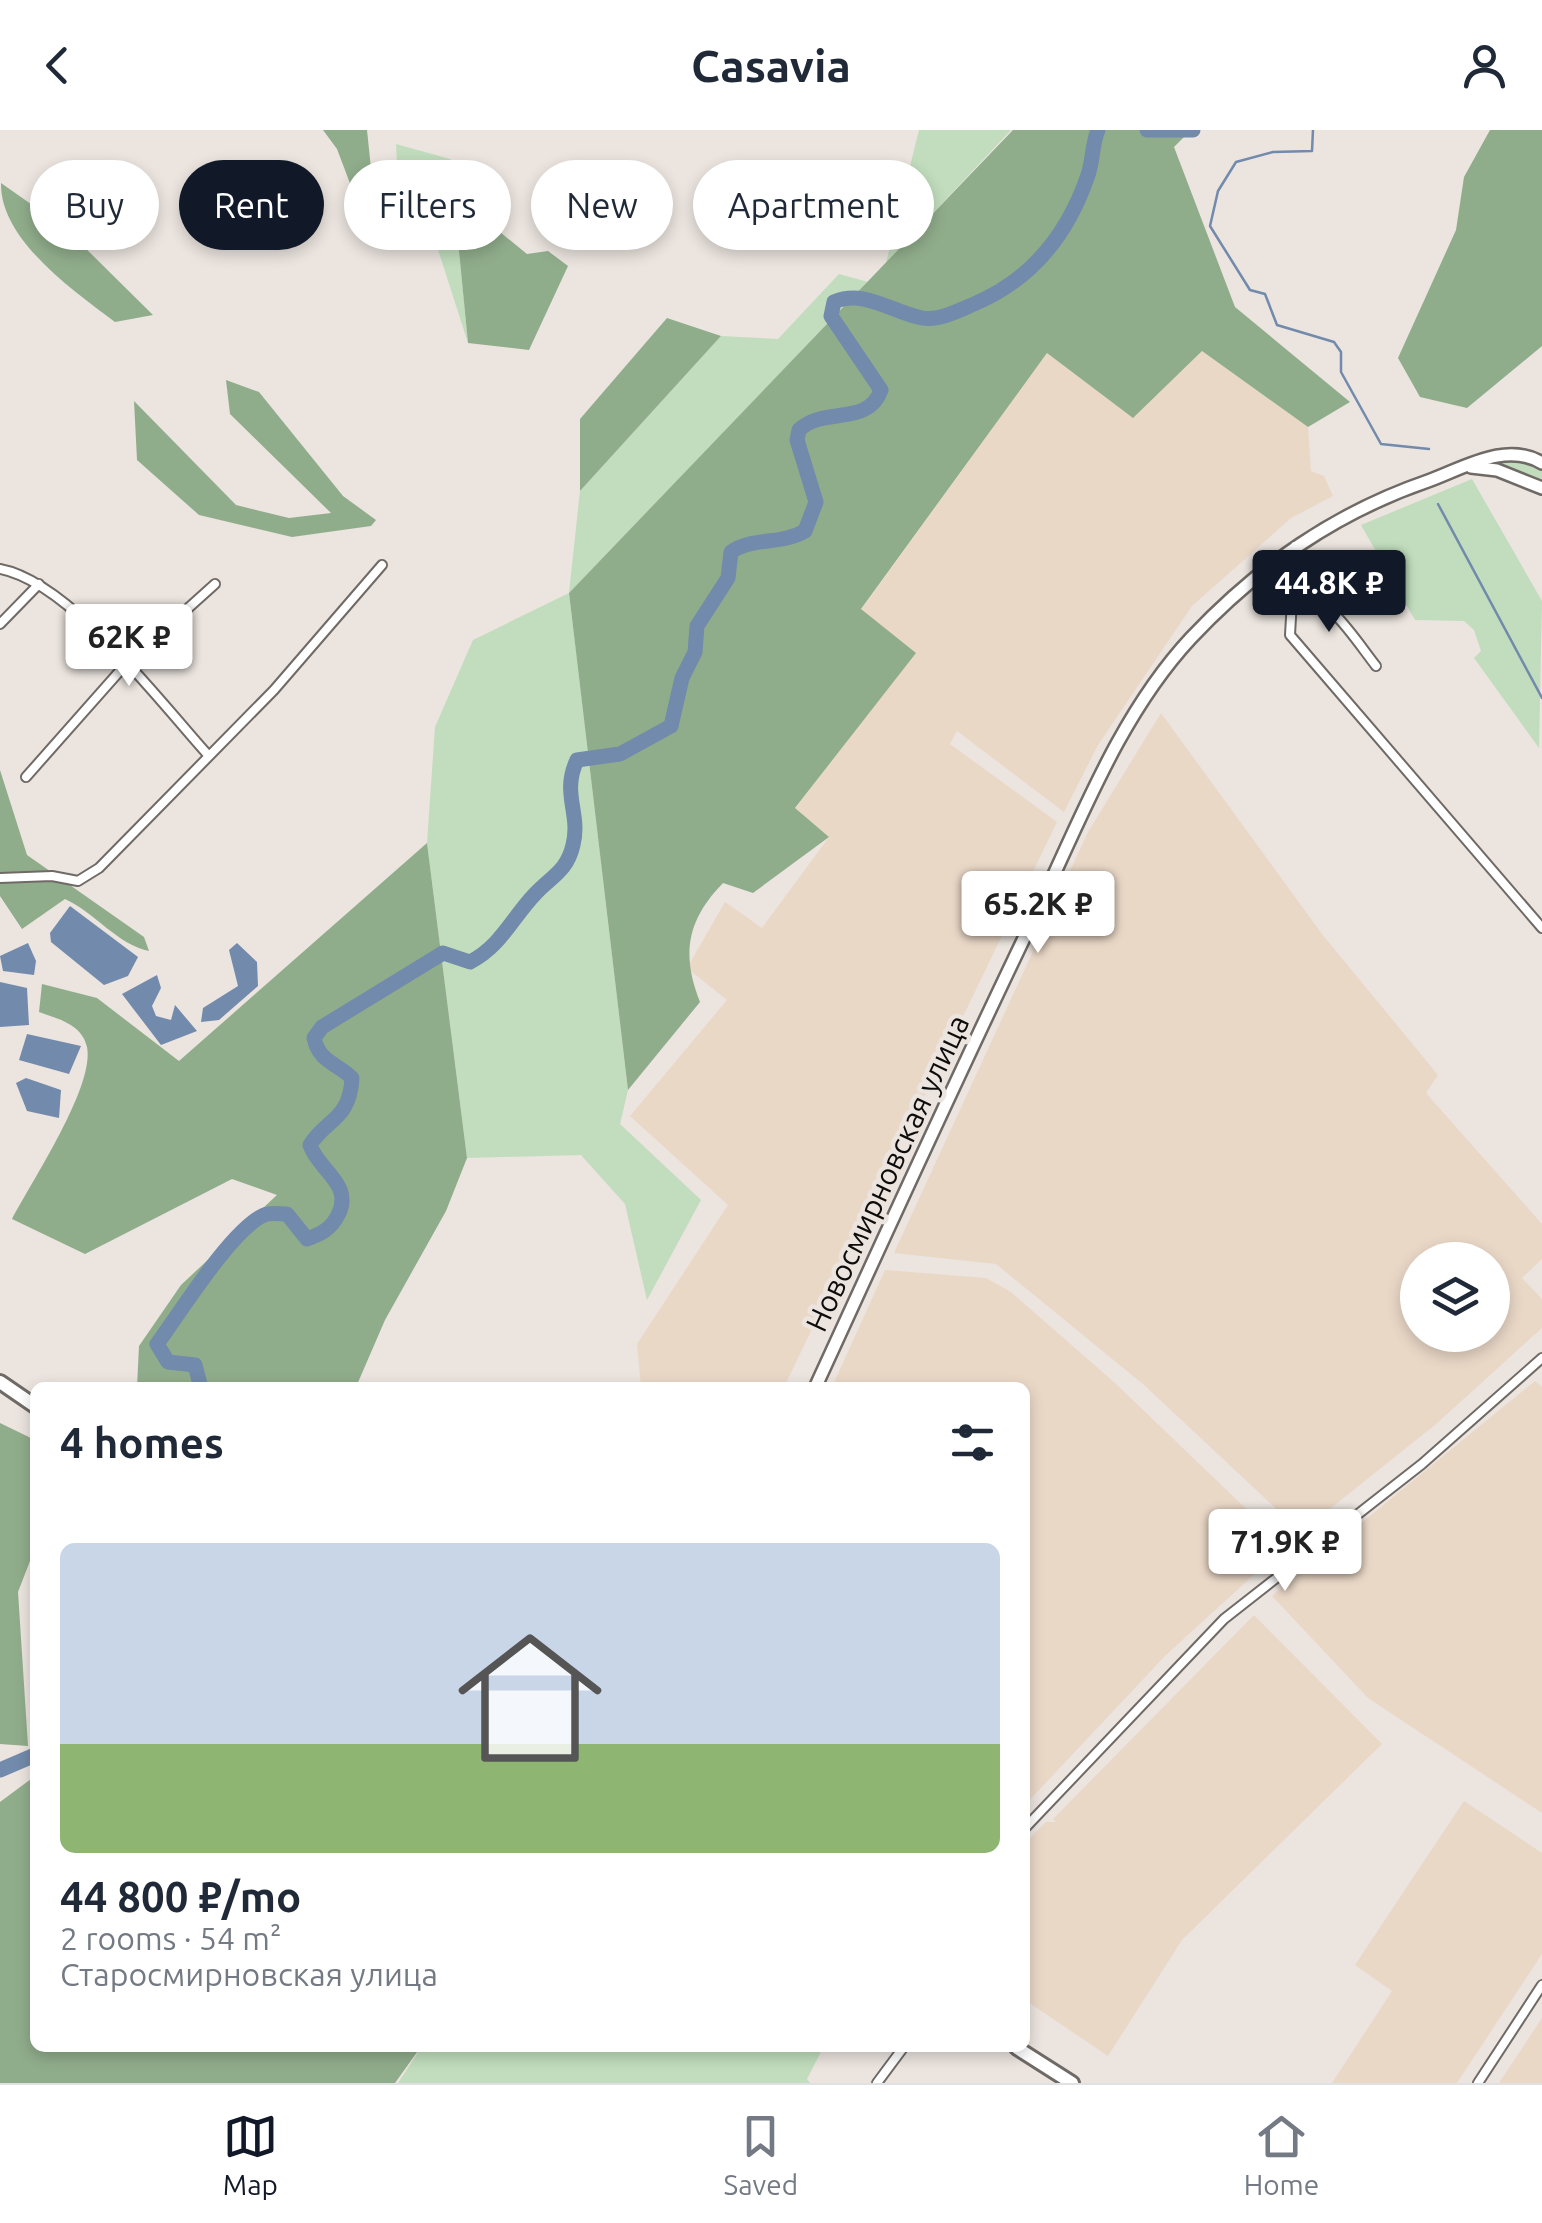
<!DOCTYPE html>
<html lang="en">
<head>
<meta charset="utf-8">
<style>
  :root { --surface:#fff; --page:#f2f2f3; --text:#1f2937; --muted:#747a83; --line:#e0e1e3; --accent:#111827 }
  body { margin:0; font-family:Ubuntu,sans-serif; background:var(--page); color:var(--text); height:100vh; display:flex; flex-direction:column; font-size:38px; white-space:nowrap }
  * { box-sizing:border-box; margin:0 }
  p { font-size:32px; color:var(--muted) }
  .icon { flex:none; width:55px; height:55px; fill:none; stroke:currentColor; stroke-width:2; stroke-linecap:round; stroke-linejoin:round }
  .map { position:relative; flex:1; overflow:hidden }
  .details { position:absolute; left:30px; top:1252px; width:1000px; height:670px; display:flex; flex-direction:column; background:var(--surface); border-radius:15px; box-shadow:0 5px 15px #0003 }
  .details>* { flex:none }
  .banner { position:absolute; left:30px; top:30px; width:1000px; height:90px; display:flex; gap:20px }
  .fabs { position:absolute; left:1400px; top:1112px; display:grid; gap:20px }
  .fabs a { display:grid; place-items:center; width:110px; height:110px; border-radius:50%; background:var(--surface); box-shadow:0 5px 15px #0003; font-size:50px }
  .price { position:absolute; translate:-50% -85px; padding:0 22px; border-radius:10px; background:#fff; color:#222; font-size:32px; line-height:65px; filter:drop-shadow(0 2px 5px #0008) }
  .price::after { content:''; position:absolute; left:50%; top:60px; width:30px; height:22px; margin-left:-15px; background:inherit; clip-path:polygon(0 0,100% 0,50% 100%) }
  .price.active { background:var(--accent); color:#fff }
  ul { padding:0; list-style:none }
  li { display:grid; align-content:center; gap:20px; height:530px; padding:0 30px }
  li+li { border-top:2px solid var(--line) }
  li span { display:grid; place-items:center; height:310px; border-radius:15px; color:#555 }
  li>.icon { margin-inline-start:auto }
  span .icon { width:180px; height:180px; fill:#fffc; stroke-width:1 }
  li b { font-size:42px }
  h2 { display:flex; justify-content:space-between; align-items:center; height:120px; padding:0 30px; font-size:42px }
  .tag { padding:0 35px; border-radius:45px; background:var(--surface); box-shadow:0 5px 15px #0003; font-size:35px; line-height:90px }
  .tag.active { background:var(--accent); color:#fff }
  header { display:flex; justify-content:space-between; align-items:center; height:130px; padding:0 30px; background:var(--surface); font-size:45px; font-weight:700 }
  .tabs { display:flex; justify-content:space-around; align-items:center; height:140px; border-top:2px solid var(--line); background:var(--surface); font-size:28px; color:var(--muted) }
  .tabs a { display:grid; justify-items:center; gap:5px }
  .tabs .active { color:var(--accent) }
  .map>svg:first-child { display:block }
  .commercial { fill:#ead8c7; fill-rule:evenodd }
  .green { fill:#c1ddbd }
  .forest { fill:#90ad8b }
  .water { fill:#728aab }
  .lines { fill:none; stroke-linecap:round; stroke-linejoin:round }
  .stream { stroke:#728aab; stroke-width:2.5 }
  .river { stroke:#728aab; stroke-width:15 }
  .street-casing { stroke:#706a66; stroke-width:12 }
  .secondary-casing { stroke:#706a66; stroke-width:16 }
  .primary-casing { stroke:#706a66; stroke-width:18 }
  .street { stroke:#fff; stroke-width:8 }
  .secondary { stroke:#fff; stroke-width:11 }
  .primary { stroke:#fff; stroke-width:12 }
  .labels { text-anchor:middle; dominant-baseline:central; stroke-width:9; stroke-linejoin:round; paint-order:stroke }
  .street-label { font-size:30px; fill:#0e0c0a; stroke:#ebe4df }
</style>
</head>
<body>
<header><svg class="icon" aria-label="back" viewBox="0 0 24 24"><path d="M15 5l-7 7 7 7"/></svg>Casavia<svg class="icon" aria-label="person" viewBox="0 0 24 24"><circle cx="12" cy="8" r="4"/><path d="M4 21q1-7 8-7t8 7"/></svg></header>
<div class="map">
<svg width="1542" height="1953" viewBox="0 0 1542 1953">
  <rect width="100%" height="100%" fill="#ebe4df"/>
  <g class="commercial">
    <path d="M1202 221 1308 297 1311 341 1324 346 1333 366 1291 388 1192 476 1098 615 1064 682 957 601 950 614 1057 692 784 1257H641L637 1214 728 1075 630 986 727 870 687 838 725 772 762 798 829 707 795 679 915 523 861 480 1047 223Z"/>
    <path d="M1161 583 1322 804 1438 945 1426 963 1542 1094V1129L1522 1148 1542 1169V1198L1435 1295 1301 1402 1144 1255 996 1134 894 1123 1088 702ZM1418 1130H1492V1205H1418Z"/>
    <path d="M885 1140 986 1148 1011 1162 1115 1253 1285 1416 1165 1526 1025 1675V1258L832 1257Z"/>
    <path d="M1535 1251 1542 1257V1683L1368 1568 1272 1466Z"/>
    <path d="M1254 1485 1382 1614 1182 1810 1108 1926 1025 1870V1713L1046 1692H1056L1053 1689Z"/>
    <path d="M1464 1671 1542 1723V1824L1457 1953H1332L1392 1861 1355 1835Z"/>
    <path d="M1542 1888V1953H1499Z"/>
  </g>
  <g class="green">
    <path d="M919 0H1011L886 133Z"/>
    <path d="M396 14 450 29 468 213 433 104 417 120 400 93Z"/>
    <path d="M839 144 868 152 569 463 628 960 620 994 701 1070 647 1170 625 1074 581 1025 467 1028 427 713 435 597 473 510 569 463 580 361 721 206 778 209Z"/>
    <path d="M1503 327 1529 331 1542 340V354L1487 333Z"/>
    <path d="M1472 349 1542 471 1539 618 1474 528 1481 521 1474 500 1464 491 1415 490 1361 395Z"/>
    <path d="M421 1918H823L807 1949 810 1953H398Z"/>
  </g>
  <g class="forest">
    <path d="M323 0H367L379 115 373 114 337 19Z"/>
    <path d="M1013 0H1191L1174 17 1235 177 1350 272 1308 297 1202 221 1133 288 1047 223 861 479 916 523 795 678 829 707 753 763 723 753C687 790 681 824 700 872L628 960 569 463Z"/>
    <path d="M1490 0H1542V216L1467 278 1420 267 1398 228 1456 100 1464 47Z"/>
    <path d="M450 29 473 80 527 124 548 121 568 136 529 220 468 213Z"/>
    <path d="M1 53 65 98 153 185 115 192C74 161 0 110 1 53Z"/>
    <path d="M667 188 721 206 580 361V289Z"/>
    <path d="M226 250 259 262 343 366 376 390 371 396 292 407 199 385 137 330 134 271 236 375 289 388 331 383 230 284Z"/>
    <path d="M0 640 27 725 144 807 149 821C118 815 94 782 65 769L22 799 0 766Z"/>
    <path d="M427 713 467 1028 446 1081 385 1190 356 1257H137L139 1216 181 1155 277 1065 232 1049 85 1124 12 1089C32 1051 95 956 87 917 82 894 58 889 39 882L42 854 97 868 179 931Z"/>
    <path d="M0 1293 35 1310V1418L18 1462 28 1616 0 1614Z"/>
    <path d="M35 1646V1918H420L395 1953H0V1672Z"/>
  </g>
  <g class="water">
    <path d="M70 776 138 827 128 846 104 855 51 812 50 803Z"/>
    <path d="M28 813 36 831 34 845 3 841 0 826Z"/>
    <path d="M237 813 257 832 258 856 219 890 201 892 203 878 238 856 229 820Z"/>
    <path d="M157 845 161 858 152 876 156 886 171 890 175 875 197 901 161 915 122 864Z"/>
    <path d="M0 852 27 858 29 895 0 897Z"/>
    <path d="M27 904 81 916 69 944 19 930Z"/>
    <path d="M26 948 61 960 59 988 27 981 16 953Z"/>
  </g>
  <g class="lines">
    <g class="stream">
      <path d="M1313 0 1312 21 1273 22 1236 32 1218 61 1210 96 1250 160 1265 164 1277 195 1334 212 1341 222V242L1381 314 1429 319"/>
      <path d="M1438 374 1542 568"/>
    </g>
    <g class="river">
      <path d="M1147 0H1193"/>
      <path d="M201 1258 195 1235 168 1232 157 1214C180 1183 231 1100 264 1085 271 1082 279 1084 287 1084L307 1109C321 1104 331 1099 338 1085 354 1054 318 1040 310 1015 326 989 350 990 352 948 337 933 319 932 314 908L322 897 443 823 470 832C501 816 512 788 535 764 552 746 567 741 573 715 581 683 561 664 577 630L620 624 671 596 682 548 695 522 697 496 728 448 731 422C752 407 781 415 805 401L816 372 797 310 799 300C824 276 868 297 881 260L831 186 834 172C865 159 891 182 922 188 938 191 958 181 974 174 1031 150 1068 104 1088 45 1093 31 1092 14 1098 0"/>
      <path d="M0 1640 35 1625"/>
    </g>
    <defs>
      <g id="street">
        <path d="M1295 416 1290 505 1542 798"/>
        <path d="M0 439C70 452 160 572 208 625"/>
        <path d="M1294 457C1332 471 1352 505 1376 536"/>
        <path d="M0 494 39 454"/>
        <path d="M26 647 126 534 215 454"/>
        <path d="M0 748 52 746 78 751 99 738 274 560 382 435"/>
        <path d="M1025 1698 1224 1489 1422 1334 1542 1228"/>
        <path d="M877 1953 903 1918"/>
        <path d="M1478 1953 1542 1855"/>
      </g>
      <g id="secondary">
        <path d="M1471 337 1497 340 1542 358"/>
        <path d="M815 1258C889 1097 962 936 1039 777 1082 686 1121 583 1191 508 1259 436 1335 383 1428 351 1464 338 1506 311 1542 333"/>
      </g>
      <g id="primary">
        <path d="M0 1252 35 1276"/>
        <path d="M1017 1918 1072 1953"/>
      </g>
    </defs>
    <use href="#street" class="street-casing"/>
    <use href="#secondary" class="secondary-casing"/>
    <use href="#primary" class="primary-casing"/>
    <use href="#street" class="street"/>
    <use href="#secondary" class="secondary"/>
    <use href="#primary" class="primary"/>
  </g>
  <g class="labels">
    <g class="street-label">
      <text transform="translate(887 1043) rotate(-65)">Новосмирновская улица</text>
    </g>
  </g>
</svg>
<div class="fabs">
<a><svg class="icon" aria-label="layers" viewBox="0 0 24 24"><path d="M12 4l9 5-9 5-9-5zM3 14l9 5 9-5"/></svg></a>
</div>
<b class="price active" style="left:1329px;top:505px">44.8K ₽</b>
<b class="price" style="left:129px;top:559px">62K ₽</b>
<b class="price" style="left:1038px;top:826px">65.2K ₽</b>
<b class="price" style="left:1285px;top:1464px">71.9K ₽</b>
<div class="banner">
<a class="tag">Buy</a>
<a class="tag active">Rent</a>
<a class="tag">Filters</a>
<a class="tag">New</a>
<a class="tag">Apartment</a>
</div>
<section class="details">
<h2>4 homes<svg class="icon" aria-label="filters" viewBox="0 0 24 24"><path d="M4 7h16M4 17h16"/><circle cx="9" cy="7" r="2"/><circle cx="15" cy="17" r="2"/></svg></h2>
<ul>
<li><span style="background:linear-gradient(#c9d6e8 65%,#8fb573 0)"><svg class="icon" aria-label="home" viewBox="0 0 24 24"><path d="M3 11l9-7 9 7M6 9v11h12V9"/></svg></span><div><b>44 800 ₽/mo</b><p>2 rooms · 54 m²</p><p>Старосмирновская улица</p></div></li>
</ul>
</section>
</div>
<nav class="tabs">
<a class="active"><svg class="icon" aria-label="map" viewBox="0 0 24 24"><path d="M3 6l6-2 6 2 6-2v14l-6 2-6-2-6 2zM9 4v14M15 6v14"/></svg>Map</a>
<a><svg class="icon" aria-label="saved" viewBox="0 0 24 24"><path d="M7 4h10v16l-5-4-5 4z"/></svg>Saved</a>
<a><svg class="icon" aria-label="home" viewBox="0 0 24 24"><path d="M3 11l9-7 9 7M6 9v11h12V9"/></svg>Home</a>
</nav>
</body>
</html>
